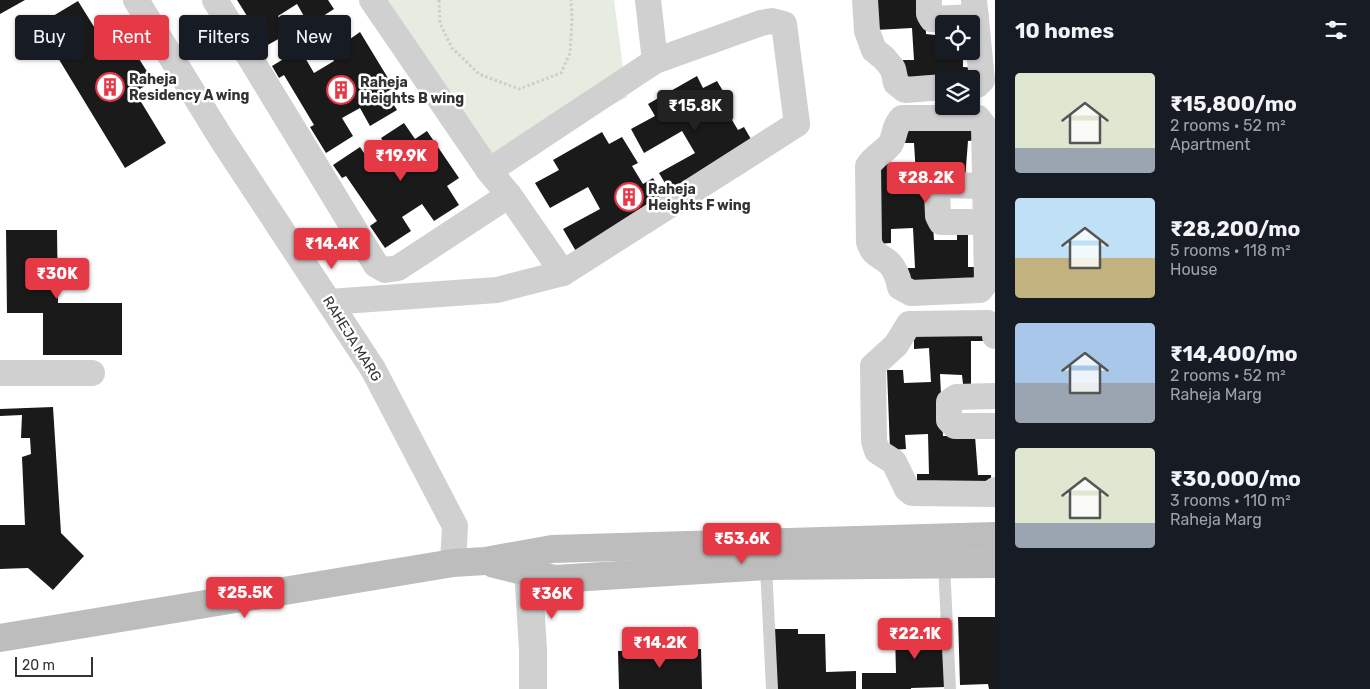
<!DOCTYPE html>
<html lang="en">
<head>
<meta charset="utf-8">
<style>
  :root { --surface:#171b24; --page:#242831; --text:#f1f3f6; --muted:#9ea1a6; --accent:#e63946 }
  body { margin:0; font-family:Rubik,sans-serif; background:var(--page); color:var(--text); height:100vh; display:flex; flex-direction:column; font-size:19px; white-space:nowrap }
  * { box-sizing:border-box; margin:0 }
  p { font-size:16px; color:var(--muted) }
  .icon { flex:none; width:28px; height:28px; fill:none; stroke:currentColor; stroke-width:2; stroke-linecap:round; stroke-linejoin:round }
  .map { position:relative; flex:1; overflow:hidden }
  .drawer { display:flex; flex-direction:column; background:var(--surface); width:375px }
  .drawer>* { flex:none }
  .banner { position:absolute; left:15px; top:15px; width:475px; height:45px; display:flex; gap:10px }
  .tools { position:absolute; left:935px; top:15px; display:grid; gap:10px }
  .tools a { display:grid; place-items:center; width:45px; height:45px; border-radius:5px; background:var(--surface); box-shadow:0 1px 4px #0004; font-size:25px }
  .scale { position:absolute; left:15px; bottom:12px; width:78px; box-sizing:border-box; padding-left:5px; border:2px solid #333; border-top:0; font-size:14px; line-height:18px; white-space:nowrap; color:#333; -webkit-text-stroke:4px #fff; paint-order:stroke }
  .price { position:absolute; translate:-50% -42px; padding:0 11px; border-radius:5px; background:var(--accent); color:#fff; font-size:16px; line-height:32px; filter:drop-shadow(0 1px 2px #0008) }
  .price::after { content:''; position:absolute; left:50%; top:30px; width:15px; height:11px; margin-left:-8px; background:inherit; clip-path:polygon(0 0,100% 0,50% 100%) }
  .price.current { background:#222; color:#fff }
  ul { padding:0; list-style:none }
  li { display:flex; align-items:center; gap:15px; height:125px; padding:0 20px }
  li span { display:grid; place-items:center; flex:none; width:140px; height:100px; border-radius:5px; color:#555 }
  li>.icon { margin-inline-start:auto }
  span .icon { width:60px; height:60px; fill:#fffc; stroke-width:1 }
  li b { font-size:21px }
  h2 { display:flex; justify-content:space-between; align-items:center; height:60px; padding:0 20px; font-size:21px }
  .tag { padding:0 18px; border-radius:5px; background:var(--surface); box-shadow:0 1px 4px #0004; font-size:18px; line-height:45px }
  .tag.current { background:var(--accent); color:#fff }
  main { display:flex; flex:1; min-height:0 }
  .map>svg:first-child { display:block }
  .green { fill:#e6ecdf }
  .building { fill:#1a1a1a }
  .lines { fill:none; stroke-linecap:round; stroke-linejoin:round }
  .path { stroke:#cdcdcd; stroke-width:3; stroke-dasharray:2.5 2.5; stroke-linecap:butt }
  .service { stroke:#d0d0d0; stroke-width:12 }
  .minor { stroke:#d0d0d0; stroke-width:26 }
  .tertiary { stroke:#d0d0d0; stroke-width:28 }
  .secondary { stroke:#bdbdbd; stroke-width:28 }
  .labels { text-anchor:middle; dominant-baseline:central; stroke-width:5; stroke-linejoin:round; paint-order:stroke }
  .poi-label { font-size:14px; font-weight:bold; fill:#333; stroke:#fff; text-anchor:start }
  .street-label { font-size:14px; fill:#333; stroke:#fff }
</style>
</head>
<body>
<main>
<div class="map">
<svg width="995" height="689" viewBox="0 0 995 689">
  <rect width="100%" height="100%" fill="#fff"/>
  <path class="green" d="M382 0H614L627 97 489 171Z"/>
  <g class="building">
    <path d="M0 0H25L0 14Z"/>
    <path d="M237 0H328L334 9 309 25 297 4 278 16 289 33 266 46Z"/>
    <path d="M873 0H925L926 34 944 36V51H963V67L978 68 971 79H944L902 82 903 60H914L912 28 875 30Z"/>
    <path d="M78 1 106 46 124 35 153 81 135 92 166 143 125 168 38 25Z"/>
    <path d="M342 27 350 39 360 32 394 88 386 92 397 110 370 126 360 108 342 118 353 136 326 153 310 127 314 125 284 75 279 78 272 66 300 49 314 73 334 61 321 40Z"/>
    <path d="M697 76 703 88 717 81 732 106 726 110 738 130 744 127 756 148 672 195 659 173 695 153 682 131 644 153 631 129 655 116 648 104Z"/>
    <path d="M404 123 415 139 427 131 459 178 447 186 459 205 434 221 422 204 402 217 411 231 385 248 370 226 377 221 346 176 342 178 333 165 360 147 374 168 393 156 381 138Z"/>
    <path d="M977 124 978 140 968 141 965 180H955L953 168 929 166 934 240H957V229H968V267H980L979 282 903 286 902 268H915L913 228 891 229V243L876 244 873 165 889 164V177L916 176 914 143H900V125Z"/>
    <path d="M602 132 609 144 622 137 638 163 632 166 643 184 653 178 667 203 577 253 563 229 600 209 588 187 550 208 535 183 559 170 553 160Z"/>
    <path d="M6 230H57L58 303H122V355H43V313H7Z"/>
    <path d="M989 330 990 341H971V385L963 384 962 375 940 374 943 436H975L978 475H991V486L917 492V474H929L928 434 905 435 906 449 890 450 887 370H903L904 383 931 382 929 348 914 349V333Z"/>
    <path d="M53 407 61 533 84 556 53 590 28 568 0 569V525H25L22 457 31 454 30 438H21L22 415 0 416V409Z"/>
    <path d="M958 617H995V689H989L988 684 960 685Z"/>
    <path d="M921 618H944L945 687 911 688V689H862V673H896L895 633 922 632Z"/>
    <path d="M774 629H798V634H825L826 672 856 671V689H776Z"/>
    <path d="M701 649 702 689H619L618 651Z"/>
  </g>
  <g class="lines">
    <path class="path" d="M439 0 440 23 452 48 479 74 519 89 561 73 570 53 572 19 571 0"/>
    <g class="service">
      <path d="M944 564 950 689"/>
      <path d="M766 566 772 689"/>
    </g>
    <g class="minor">
      <path d="M136 0 221 138 373 369 455 526 453 563"/>
      <path d="M215 0 376 265 385 270 398 268 509 195"/>
      <path d="M372 0 489 171"/>
      <path d="M865 0 867 31 874 50 884 58 893 69 896 83 905 90 944 87"/>
      <path d="M929 0V14L932 19 976 17"/>
      <path d="M971 85H977L982 80 974 0"/>
      <path d="M902 118H978L984 126 987 281 980 290 911 293 900 287C898 277 895 268 888 262 878 254 873 255 869 242L868 166C875 155 885 152 891 143 896 134 893 127 902 118Z"/>
      <path d="M985 186 941 185 937 189 938 216 941 222H986"/>
      <path d="M563 273 509 195 489 171 655 61 648 0"/>
      <path d="M329 302 497 290 563 273 797 124 784 24 772 21 761 23 655 61"/>
      <path d="M995 336V331L988 323 909 324 896 345 873 366 874 441 877 451 894 462 907 489 912 493 992 494 995 490"/>
      <path d="M0 373H92"/>
      <path d="M995 396 956 397 949 402V420L955 426H995"/>
    </g>
    <path class="tertiary" d="M527 554 533 649V689"/>
    <g class="secondary">
      <path d="M494 564 555 579 766 566 995 564"/>
      <path d="M0 638 453 563 485 561 552 549 995 536"/>
    </g>
  </g>
  <defs>
    <symbol id="building-ring" viewBox="-11 -11 22 22"><circle r="9.5" fill="#fff" stroke="#e63946" stroke-width="1.5"/><path d="M-4-6H4V6H1V3H-1V6H-4ZM-2.5-4.3h1.7v1.8h-1.7ZM.8-4.3h1.7v1.8H.8ZM-2.5-1h1.7V.8h-1.7ZM.8-1h1.7V.8H.8Z" fill="#e63946"/></symbol>
  </defs>
  <g fill-rule="evenodd">
    <use href="#building-ring" x="94" y="71" width="32" height="32"/>
    <use href="#building-ring" x="325" y="74" width="32" height="32"/>
    <use href="#building-ring" x="613" y="181" width="32" height="32"/>
  </g>
  <g class="labels">
    <g class="poi-label">
      <text x="129" y="79">Raheja<tspan x="129" dy="16">Residency A wing</tspan></text>
      <text x="360" y="82">Raheja<tspan x="360" dy="16">Heights B wing</tspan></text>
      <text x="648" y="189">Raheja<tspan x="648" dy="16">Heights F wing</tspan></text>
    </g>
    <g class="street-label">
      <text transform="translate(352 339) rotate(58)">RAHEJA MARG</text>
    </g>
  </g>
</svg>
<div class="tools">
<a><svg class="icon" aria-label="locate" viewBox="0 0 24 24"><circle cx="12" cy="12" r="6"/><path d="M12 2v4M12 18v4M2 12h4M18 12h4"/></svg></a>
<a><svg class="icon" aria-label="layers" viewBox="0 0 24 24"><path d="M12 4l9 5-9 5-9-5zM3 14l9 5 9-5"/></svg></a>
</div>
<div class="scale">20 m</div>
<b class="price current" style="left:695px;top:132px">₹15.8K</b>
<b class="price" style="left:401px;top:182px">₹19.9K</b>
<b class="price" style="left:926px;top:204px">₹28.2K</b>
<b class="price" style="left:332px;top:270px">₹14.4K</b>
<b class="price" style="left:57px;top:300px">₹30K</b>
<b class="price" style="left:742px;top:565px">₹53.6K</b>
<b class="price" style="left:245px;top:619px">₹25.5K</b>
<b class="price" style="left:552px;top:620px">₹36K</b>
<b class="price" style="left:915px;top:660px">₹22.1K</b>
<b class="price" style="left:660px;top:669px">₹14.2K</b>
<div class="banner">
<a class="tag">Buy</a>
<a class="tag current">Rent</a>
<a class="tag">Filters</a>
<a class="tag">New</a>
</div>
</div>
<section class="drawer">
<h2>10 homes<svg class="icon" aria-label="filters" viewBox="0 0 24 24"><path d="M4 7h16M4 17h16"/><circle cx="9" cy="7" r="2"/><circle cx="15" cy="17" r="2"/></svg></h2>
<ul>
<li><span style="background:linear-gradient(#dfe7d0 75%,#9aa5b1 0)"><svg class="icon" aria-label="home" viewBox="0 0 24 24"><path d="M3 11l9-7 9 7M6 9v11h12V9"/></svg></span><div><b>₹15,800/mo</b><p>2 rooms · 52 m²</p><p>Apartment</p></div></li>
<li><span style="background:linear-gradient(#bfe0f5 60%,#c2b280 0)"><svg class="icon" aria-label="home" viewBox="0 0 24 24"><path d="M3 11l9-7 9 7M6 9v11h12V9"/></svg></span><div><b>₹28,200/mo</b><p>5 rooms · 118 m²</p><p>House</p></div></li>
<li><span style="background:linear-gradient(#a9c7e8 60%,#9aa5b1 0)"><svg class="icon" aria-label="home" viewBox="0 0 24 24"><path d="M3 11l9-7 9 7M6 9v11h12V9"/></svg></span><div><b>₹14,400/mo</b><p>2 rooms · 52 m²</p><p>Raheja Marg</p></div></li>
<li><span style="background:linear-gradient(#dfe7d0 75%,#9aa5b1 0)"><svg class="icon" aria-label="home" viewBox="0 0 24 24"><path d="M3 11l9-7 9 7M6 9v11h12V9"/></svg></span><div><b>₹30,000/mo</b><p>3 rooms · 110 m²</p><p>Raheja Marg</p></div></li>
</ul>
</section>
</main>
</body>
</html>
